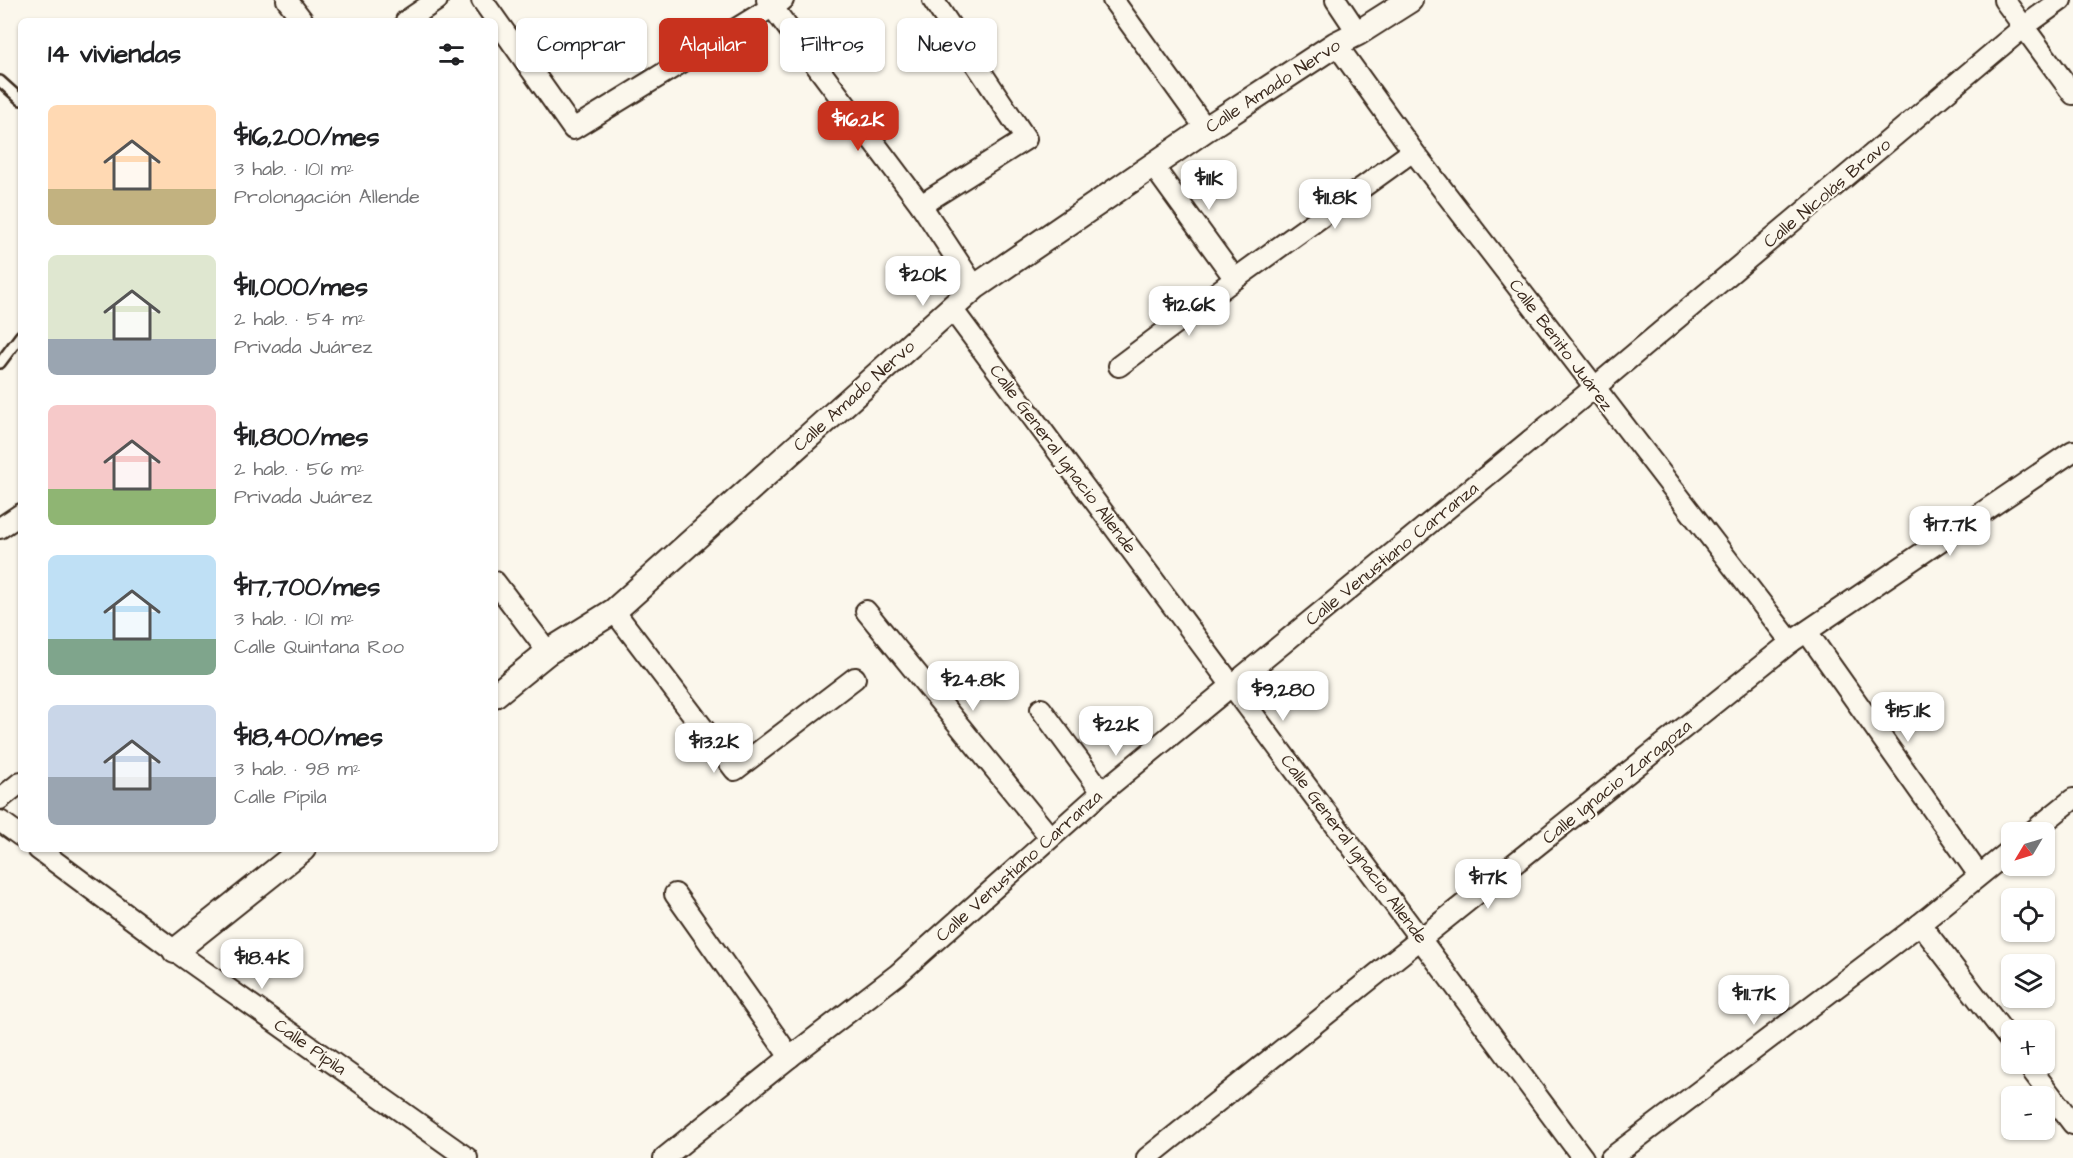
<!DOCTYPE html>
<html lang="es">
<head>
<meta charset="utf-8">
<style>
  :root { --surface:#fff; --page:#f2f2f2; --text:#202124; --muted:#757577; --accent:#c8321e }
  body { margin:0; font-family:"Architects Daughter",sans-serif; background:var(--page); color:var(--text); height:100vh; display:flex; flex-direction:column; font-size:22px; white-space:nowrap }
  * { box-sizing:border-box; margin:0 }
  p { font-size:20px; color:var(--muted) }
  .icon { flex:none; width:33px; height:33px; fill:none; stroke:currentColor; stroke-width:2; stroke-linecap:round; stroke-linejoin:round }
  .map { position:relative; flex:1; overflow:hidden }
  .sheet { position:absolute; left:18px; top:18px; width:480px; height:834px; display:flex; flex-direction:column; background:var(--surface); border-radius:9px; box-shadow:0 2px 4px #0004 }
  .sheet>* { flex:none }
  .top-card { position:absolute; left:516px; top:18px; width:570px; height:54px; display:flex; gap:12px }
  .needle { width:39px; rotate:232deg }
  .buttons { position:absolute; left:2001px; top:822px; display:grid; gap:12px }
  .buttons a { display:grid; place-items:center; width:54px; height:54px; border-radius:9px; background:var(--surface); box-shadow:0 2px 4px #0004; font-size:30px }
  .price { position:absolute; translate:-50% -51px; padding:0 14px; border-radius:12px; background:#fff; color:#222; font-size:20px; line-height:39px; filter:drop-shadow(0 2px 3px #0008) }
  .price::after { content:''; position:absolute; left:50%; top:36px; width:18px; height:14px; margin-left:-9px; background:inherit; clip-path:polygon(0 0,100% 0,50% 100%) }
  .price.selected { background:var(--accent); color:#fff }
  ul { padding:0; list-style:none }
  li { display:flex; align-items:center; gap:18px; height:150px; padding:0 30px }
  li span { display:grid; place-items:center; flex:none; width:168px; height:120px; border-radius:9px; color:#555 }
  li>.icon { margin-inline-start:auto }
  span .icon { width:72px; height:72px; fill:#fffc; stroke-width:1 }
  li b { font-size:26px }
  h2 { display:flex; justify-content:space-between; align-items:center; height:72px; padding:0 30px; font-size:26px }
  .pill { padding:0 21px; border-radius:9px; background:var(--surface); box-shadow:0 2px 4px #0004; font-size:21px; line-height:54px }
  .pill.selected { background:var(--accent); color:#fff }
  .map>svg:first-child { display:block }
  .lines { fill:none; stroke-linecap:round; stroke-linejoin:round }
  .service-casing { stroke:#3b2a1e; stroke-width:14 }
  .minor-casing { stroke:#3b2a1e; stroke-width:24 }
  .tertiary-casing { stroke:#3b2a1e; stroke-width:28 }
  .service { stroke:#fbf7ec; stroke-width:9 }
  .minor { stroke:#fbf7ec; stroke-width:20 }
  .tertiary { stroke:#fbf7ec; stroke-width:24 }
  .labels { text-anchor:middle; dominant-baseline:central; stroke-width:4.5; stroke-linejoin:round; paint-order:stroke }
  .street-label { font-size:18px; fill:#3b2a1e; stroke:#fbf7ec }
</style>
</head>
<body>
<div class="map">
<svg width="2073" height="1158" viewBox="0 0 2073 1158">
  <rect width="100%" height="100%" fill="#fbf7ec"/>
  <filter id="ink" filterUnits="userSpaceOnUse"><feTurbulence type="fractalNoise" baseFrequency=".0167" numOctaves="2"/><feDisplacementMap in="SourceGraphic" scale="12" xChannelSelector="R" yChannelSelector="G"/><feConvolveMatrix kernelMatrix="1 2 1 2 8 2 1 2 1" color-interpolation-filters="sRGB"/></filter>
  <g filter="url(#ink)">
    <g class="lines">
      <defs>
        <g id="service">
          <path d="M0 81 21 100"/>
          <path d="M0 363 21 335"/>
        </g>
        <g id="minor">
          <path d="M287 0 303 21"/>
          <path d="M482 0 573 129 783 0"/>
          <path d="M767 0 921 205 975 287"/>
          <path d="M1113 0 1206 129"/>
          <path d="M1336 0 1358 33"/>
          <path d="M2004 0 2073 94"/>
          <path d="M406 21 437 0"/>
          <path d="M1336 44 1413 151 1791 642"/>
          <path d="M1153 166 1235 279"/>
          <path d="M921 205 1026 139 933 0"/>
          <path d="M952 309 1583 1158"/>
          <path d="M1119 366 1235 279 1413 151"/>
          <path d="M0 528 21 514"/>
          <path d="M495 582 548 652"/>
          <path d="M614 611 735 770 855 678"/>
          <path d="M866 611 1050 837"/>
          <path d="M1807 632 1979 875"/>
          <path d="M1041 709 1102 792"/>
          <path d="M0 799 21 782"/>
          <path d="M0 821 21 836"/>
          <path d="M2032 832 2073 799"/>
          <path d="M38 849 175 951 467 1158"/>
          <path d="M675 894 790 1057"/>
          <path d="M1920 924 2012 1043"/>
          <path d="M2027 1064 2073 1124"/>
          <path d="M664 1158 790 1057 898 974 1102 792 1594 388 2025 26 2061 0"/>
          <path d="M1147 1158 1791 642 2073 451"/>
          <path d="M1611 1158 1920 924 2012 849"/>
        </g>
        <g id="tertiary">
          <path d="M495 695 548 652 614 611 975 287 1206 129 1336 44 1358 33 1410 0"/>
          <path d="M175 951 303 849"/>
        </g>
      </defs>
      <use href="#service" class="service-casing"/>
      <use href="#minor" class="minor-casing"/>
      <use href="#tertiary" class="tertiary-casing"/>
      <use href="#service" class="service"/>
      <use href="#minor" class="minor"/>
      <use href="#tertiary" class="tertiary"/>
    </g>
  </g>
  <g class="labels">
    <g class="street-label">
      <text transform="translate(1273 86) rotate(-33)">Calle Amado Nervo</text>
      <text transform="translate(1827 193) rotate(-40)">Calle Nicolás Bravo</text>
      <text transform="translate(1561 345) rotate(53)">Calle Benito Juárez</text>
      <text transform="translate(854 396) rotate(-42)">Calle Amado Nervo</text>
      <text transform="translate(1063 459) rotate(53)">Calle General Ignacio Allende</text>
      <text transform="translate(1392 554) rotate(-39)">Calle Venustiano Carranza</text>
      <text transform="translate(1617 782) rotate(-39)">Calle Ignacio Zaragoza</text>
      <text transform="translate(1354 849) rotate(53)">Calle General Ignacio Allende</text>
      <text transform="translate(1019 866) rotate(-42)">Calle Venustiano Carranza</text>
      <text transform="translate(310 1047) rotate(35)">Calle Pípila</text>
    </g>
  </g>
</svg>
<div class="buttons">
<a><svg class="needle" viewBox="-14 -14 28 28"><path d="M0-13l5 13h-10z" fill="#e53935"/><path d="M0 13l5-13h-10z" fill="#757577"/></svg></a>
<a><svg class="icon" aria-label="locate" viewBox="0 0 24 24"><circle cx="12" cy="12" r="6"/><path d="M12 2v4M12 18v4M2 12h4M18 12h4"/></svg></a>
<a><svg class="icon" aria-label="layers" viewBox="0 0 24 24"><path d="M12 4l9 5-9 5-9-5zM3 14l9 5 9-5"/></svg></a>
<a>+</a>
<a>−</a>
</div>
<b class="price selected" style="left:858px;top:152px">$16.2K</b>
<b class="price" style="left:1209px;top:211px">$11K</b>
<b class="price" style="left:1335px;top:230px">$11.8K</b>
<b class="price" style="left:923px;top:307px">$20K</b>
<b class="price" style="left:1189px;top:337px">$12.6K</b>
<b class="price" style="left:1950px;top:557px">$17.7K</b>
<b class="price" style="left:973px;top:712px">$24.8K</b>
<b class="price" style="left:1283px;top:722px">$9,280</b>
<b class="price" style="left:1908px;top:743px">$15.1K</b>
<b class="price" style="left:1116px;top:757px">$22K</b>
<b class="price" style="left:714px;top:774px">$13.2K</b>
<b class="price" style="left:1488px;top:910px">$17K</b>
<b class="price" style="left:262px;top:990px">$18.4K</b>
<b class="price" style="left:1754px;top:1026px">$11.7K</b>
<div class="top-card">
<a class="pill">Comprar</a>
<a class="pill selected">Alquilar</a>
<a class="pill">Filtros</a>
<a class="pill">Nuevo</a>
</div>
<section class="sheet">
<h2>14 viviendas<svg class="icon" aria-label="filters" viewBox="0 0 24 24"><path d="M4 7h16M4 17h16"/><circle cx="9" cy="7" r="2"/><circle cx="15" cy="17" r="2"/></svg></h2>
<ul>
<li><span style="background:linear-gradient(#ffd9b3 70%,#c2b280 0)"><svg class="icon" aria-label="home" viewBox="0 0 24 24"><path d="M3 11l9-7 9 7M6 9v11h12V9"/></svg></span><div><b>$16,200/mes</b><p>3 hab. · 101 m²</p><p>Prolongación Allende</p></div></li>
<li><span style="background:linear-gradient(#dfe7d0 70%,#9aa5b1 0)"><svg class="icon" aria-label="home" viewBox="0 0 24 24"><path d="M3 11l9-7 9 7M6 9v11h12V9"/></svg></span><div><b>$11,000/mes</b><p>2 hab. · 54 m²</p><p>Privada Juárez</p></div></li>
<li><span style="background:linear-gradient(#f6c9c9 70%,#8fb573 0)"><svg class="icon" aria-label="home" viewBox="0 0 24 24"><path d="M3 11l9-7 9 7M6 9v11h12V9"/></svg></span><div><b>$11,800/mes</b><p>2 hab. · 56 m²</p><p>Privada Juárez</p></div></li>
<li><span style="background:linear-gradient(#bfe0f5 70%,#7fa58c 0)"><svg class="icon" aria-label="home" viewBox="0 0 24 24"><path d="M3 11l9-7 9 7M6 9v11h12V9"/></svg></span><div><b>$17,700/mes</b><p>3 hab. · 101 m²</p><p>Calle Quintana Roo</p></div></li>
<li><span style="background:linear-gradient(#c9d6e8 60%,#9aa5b1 0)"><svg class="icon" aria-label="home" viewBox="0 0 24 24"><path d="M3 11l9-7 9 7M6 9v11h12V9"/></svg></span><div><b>$18,400/mes</b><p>3 hab. · 98 m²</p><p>Calle Pípila</p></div></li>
</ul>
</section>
</div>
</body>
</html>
